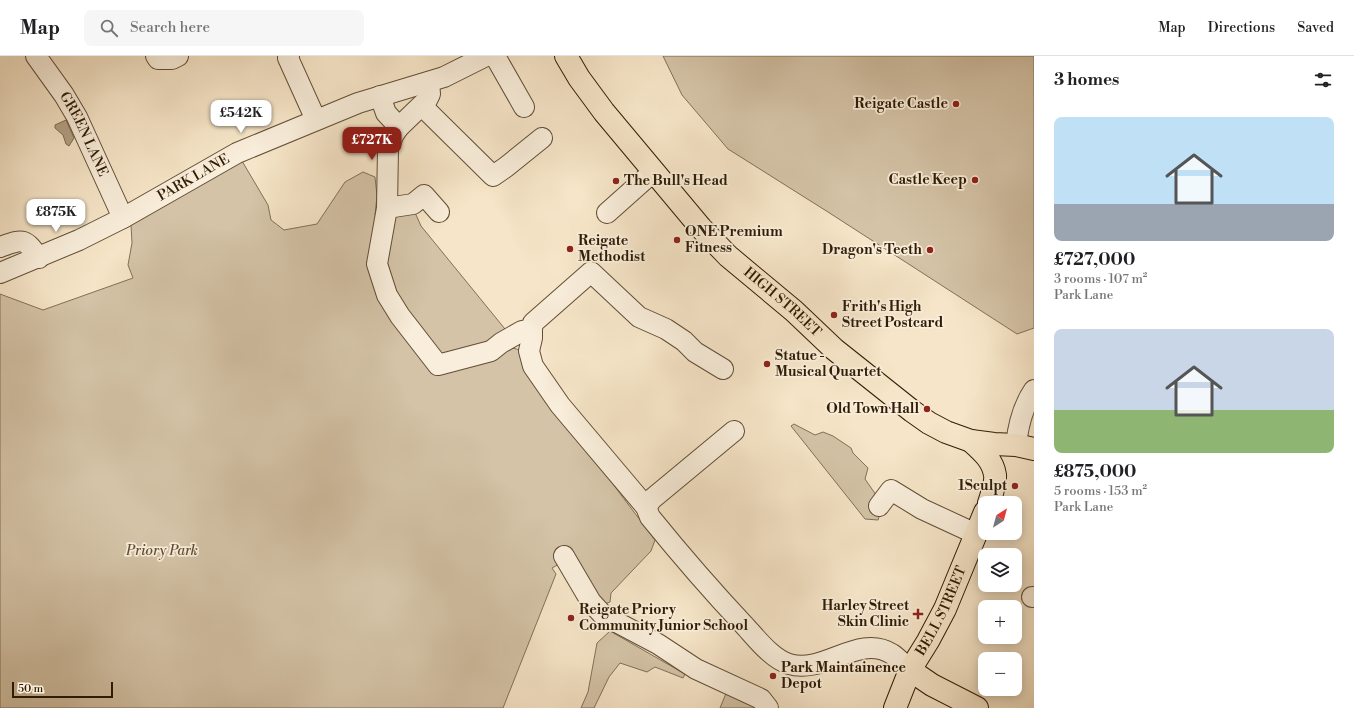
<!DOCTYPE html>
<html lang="en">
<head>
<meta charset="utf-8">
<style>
  :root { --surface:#fff; --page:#f6f6f6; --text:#202124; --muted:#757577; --line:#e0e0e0; --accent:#8f2418 }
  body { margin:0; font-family:"Libre Bodoni",serif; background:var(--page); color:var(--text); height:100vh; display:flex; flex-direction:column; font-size:15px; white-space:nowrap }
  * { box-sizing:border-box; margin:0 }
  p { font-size:13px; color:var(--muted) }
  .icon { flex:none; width:22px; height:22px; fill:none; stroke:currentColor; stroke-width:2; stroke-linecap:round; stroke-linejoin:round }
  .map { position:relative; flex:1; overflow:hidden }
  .details { display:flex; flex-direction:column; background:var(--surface); width:320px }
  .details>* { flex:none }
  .needle { width:26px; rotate:36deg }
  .controls { position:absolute; left:978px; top:440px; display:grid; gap:8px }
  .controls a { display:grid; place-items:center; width:44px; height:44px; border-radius:8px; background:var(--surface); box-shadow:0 2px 10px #0003; font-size:20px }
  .scale { position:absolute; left:12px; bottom:10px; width:101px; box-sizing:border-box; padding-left:4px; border:2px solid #301c05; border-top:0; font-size:11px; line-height:14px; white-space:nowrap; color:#301c05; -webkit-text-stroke:3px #f9eedb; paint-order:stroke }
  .price { position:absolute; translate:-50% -34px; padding:0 9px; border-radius:8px; background:#fff; color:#222; font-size:13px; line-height:26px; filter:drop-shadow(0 1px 2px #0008) }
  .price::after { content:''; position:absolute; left:50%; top:24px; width:12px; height:9px; margin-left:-6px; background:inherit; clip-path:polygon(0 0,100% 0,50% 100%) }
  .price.current { background:var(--accent); color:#fff }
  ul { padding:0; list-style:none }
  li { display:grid; align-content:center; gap:8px; height:212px; padding:0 20px }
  li span { display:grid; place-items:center; height:124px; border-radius:8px; color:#555 }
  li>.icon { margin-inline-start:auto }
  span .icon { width:72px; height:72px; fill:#fffc; stroke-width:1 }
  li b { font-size:17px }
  h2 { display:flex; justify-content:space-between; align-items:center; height:48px; padding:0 20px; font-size:17px }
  header { display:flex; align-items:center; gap:24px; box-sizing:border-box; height:56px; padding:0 20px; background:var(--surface); border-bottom:1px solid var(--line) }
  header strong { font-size:19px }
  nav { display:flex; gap:22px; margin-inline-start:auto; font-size:14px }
  .search { width:280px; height:36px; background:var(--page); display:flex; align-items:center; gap:10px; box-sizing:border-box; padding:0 14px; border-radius:8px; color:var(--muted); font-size:15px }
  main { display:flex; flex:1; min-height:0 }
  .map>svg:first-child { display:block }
  .green { fill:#d4c3a7; stroke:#827056 }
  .water { fill:#b3a186; stroke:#7f6c52 }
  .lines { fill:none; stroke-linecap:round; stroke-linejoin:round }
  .minor-casing { stroke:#624e36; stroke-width:22 }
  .major-casing { stroke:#301c05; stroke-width:24 }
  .minor { stroke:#f9eedb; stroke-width:20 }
  .major { stroke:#f6e5c8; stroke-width:22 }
  .poi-dot { fill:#8f2418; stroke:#f9eedb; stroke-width:1.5 }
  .labels { text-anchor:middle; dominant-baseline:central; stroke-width:3.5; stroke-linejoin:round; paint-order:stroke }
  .poi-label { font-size:14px; font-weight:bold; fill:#301c05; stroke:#f9eedb; text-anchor:start }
  .street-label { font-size:14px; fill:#301c05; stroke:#f9eedb }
  .park-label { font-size:14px; font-style:italic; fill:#614e36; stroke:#f9eedb }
</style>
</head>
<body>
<header>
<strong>Map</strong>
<div class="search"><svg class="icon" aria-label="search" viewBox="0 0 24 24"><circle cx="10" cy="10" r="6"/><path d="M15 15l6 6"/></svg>Search here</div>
<nav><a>Map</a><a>Directions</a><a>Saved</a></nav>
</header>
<main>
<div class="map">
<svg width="1034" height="652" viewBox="0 0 1034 652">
  <rect width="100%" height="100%" fill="#f6e5c8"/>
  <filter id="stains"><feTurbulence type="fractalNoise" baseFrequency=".005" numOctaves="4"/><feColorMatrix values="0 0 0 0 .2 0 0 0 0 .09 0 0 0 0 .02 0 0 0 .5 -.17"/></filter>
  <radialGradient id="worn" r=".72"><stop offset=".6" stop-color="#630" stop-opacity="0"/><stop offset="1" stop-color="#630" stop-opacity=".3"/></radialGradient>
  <g class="green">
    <path d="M663 0H1034V272L1017 278 828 156 728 93 682 39Z"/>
    <path d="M242 105 268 149 271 164 284 174 317 168 345 126 363 116 375 121 377 140 375 159 394 157 413 152 421 170 505 273 485 289 506 290 520 294 528 315 655 484 651 495 611 537 610 546 602 549 572 501 552 512 556 518 503 652H0V238L43 254 133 222 128 209 132 187 131 169Z"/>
    <path d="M794 368 815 379 823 376 833 380 851 392 853 397 868 412 865 423 883 449 878 464 865 463 791 370Z"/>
    <path d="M610 575 685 618 683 622 655 611 647 616 620 607 609 621 594 652H581L588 636 597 587Z"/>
    <path d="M727 635 752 643 756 652H720Z"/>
  </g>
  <path class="water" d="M66 64 74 82 69 90 66 88 63 79 55 72V69Z"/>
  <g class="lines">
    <defs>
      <g id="minor">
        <path id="s1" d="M36 0 64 39 77 61 123 162"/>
        <path d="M156 0 158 3H172L178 0"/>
        <path d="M289 0 288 2 316 64"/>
        <path d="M495 0 524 51"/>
        <path d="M429 26 430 38 427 44 399 71 394 78 388 92 387 152 377 208 387 239 400 260 438 309 491 295 501 287 522 275 532 273 533 267 591 216 639 261 666 273 684 285 695 296 723 313"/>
        <path d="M380 40 386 57 399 71"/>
        <path d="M422 50 493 120 506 111 542 82"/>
        <path d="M387 152 413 148 424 139 439 156"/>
        <path d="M607 157 653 116"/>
        <path d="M0 191C23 183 24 181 39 202"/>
        <path id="s2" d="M0 217 79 184 123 162 237 97 358 47 444 21 486 0"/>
        <path d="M532 273V282L529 295 533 310 560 349 646 451 650 461C680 498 711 534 744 569 756 582 772 603 789 608 824 619 858 577 892 598 898 602 904 609 910 614"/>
        <path d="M1016 389C1018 370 1023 350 1034 334"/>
        <path d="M879 450 891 434 922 453 976 478"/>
        <path d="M646 451 652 443 734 375"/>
        <path d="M564 500 591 546 603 559 658 588 696 613 761 643 768 652"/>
        <path d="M1032 541H1034"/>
      </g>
      <g id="major">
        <path id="s3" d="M566 0 579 22 604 56 701 172 728 200 794 255 834 293 912 355 929 367 946 376 971 385 994 388 1016 389 1034 393"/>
        <path d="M971 385C981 394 993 404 995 419 996 425 991 441 989 447"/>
        <path d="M910 614 932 629 977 652"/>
        <path id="s4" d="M895 652 910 614 928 585 945 553 985 456"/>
      </g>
    </defs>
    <use href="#minor" class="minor-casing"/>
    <use href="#major" class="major-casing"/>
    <use href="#minor" class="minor"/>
    <use href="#major" class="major"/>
  </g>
  <g class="poi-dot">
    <circle cx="956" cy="48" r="4"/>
    <circle cx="975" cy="124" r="4"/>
    <circle cx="616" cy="125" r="4"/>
    <circle cx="677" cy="184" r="4"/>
    <circle cx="570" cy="193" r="4"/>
    <circle cx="930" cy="194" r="4"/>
    <circle cx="834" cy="259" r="4"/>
    <circle cx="767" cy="308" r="4"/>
    <circle cx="927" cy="353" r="4"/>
    <circle cx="1015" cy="430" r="4"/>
    <path d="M916 552h4v4h4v4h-4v4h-4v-4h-4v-4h4z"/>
    <circle cx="571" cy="562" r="4"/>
    <circle cx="773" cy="620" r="4"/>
  </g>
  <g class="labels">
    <g class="poi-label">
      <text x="948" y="48" text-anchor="end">Reigate Castle</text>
      <text x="967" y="124" text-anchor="end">Castle Keep</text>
      <text x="624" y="125">The Bull's Head</text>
      <text x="685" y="176">ONE Premium<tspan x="685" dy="16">Fitness</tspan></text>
      <text x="578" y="185">Reigate<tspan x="578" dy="16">Methodist</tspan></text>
      <text x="922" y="194" text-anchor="end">Dragon's Teeth</text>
      <text x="842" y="251">Frith's High<tspan x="842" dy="16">Street Postcard</tspan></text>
      <text x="775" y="300">Statue -<tspan x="775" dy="16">Musical Quartet</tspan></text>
      <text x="919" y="353" text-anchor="end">Old Town Hall</text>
      <text x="1007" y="430" text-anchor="end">1Sculpt</text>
      <text x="909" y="550" text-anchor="end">Harley Street<tspan x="909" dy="16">Skin Clinic</tspan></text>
      <text x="579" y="554">Reigate Priory<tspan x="579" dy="16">Community Junior School</tspan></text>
      <text x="781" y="612">Park Maintainence<tspan x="781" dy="16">Depot</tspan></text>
    </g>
    <g class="street-label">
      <text stroke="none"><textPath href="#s1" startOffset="92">GREEN LANE</textPath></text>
      <text stroke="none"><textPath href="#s2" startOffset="216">PARK LANE</textPath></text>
      <text stroke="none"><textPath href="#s3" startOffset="329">HIGH STREET</textPath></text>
      <text stroke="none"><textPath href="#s4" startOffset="108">BELL STREET</textPath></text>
    </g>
    <g class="park-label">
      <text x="162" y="495">Priory Park</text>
    </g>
  </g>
  <rect width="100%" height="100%" filter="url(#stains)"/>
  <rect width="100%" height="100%" fill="url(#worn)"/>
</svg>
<div class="controls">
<a><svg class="needle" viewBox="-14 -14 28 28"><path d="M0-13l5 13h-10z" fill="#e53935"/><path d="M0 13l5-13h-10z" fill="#757577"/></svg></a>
<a><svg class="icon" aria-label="layers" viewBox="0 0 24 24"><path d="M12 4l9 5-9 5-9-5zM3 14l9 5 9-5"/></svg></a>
<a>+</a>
<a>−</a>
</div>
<div class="scale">50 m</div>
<b class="price" style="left:241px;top:78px">£542K</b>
<b class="price current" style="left:372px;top:105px">£727K</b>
<b class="price" style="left:56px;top:177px">£875K</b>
</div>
<section class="details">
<h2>3 homes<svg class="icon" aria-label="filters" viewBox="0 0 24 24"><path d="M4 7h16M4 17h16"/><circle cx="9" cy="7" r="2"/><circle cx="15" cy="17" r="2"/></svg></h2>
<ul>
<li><span style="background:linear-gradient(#bfe0f5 70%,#9aa5b1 0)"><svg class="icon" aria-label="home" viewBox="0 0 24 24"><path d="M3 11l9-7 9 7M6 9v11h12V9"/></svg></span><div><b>£727,000</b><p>3 rooms · 107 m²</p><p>Park Lane</p></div></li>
<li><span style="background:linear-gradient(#c9d6e8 65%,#8fb573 0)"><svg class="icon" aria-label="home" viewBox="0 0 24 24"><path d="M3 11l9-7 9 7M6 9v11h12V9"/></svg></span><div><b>£875,000</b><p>5 rooms · 153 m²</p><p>Park Lane</p></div></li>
</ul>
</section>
</main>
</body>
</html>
